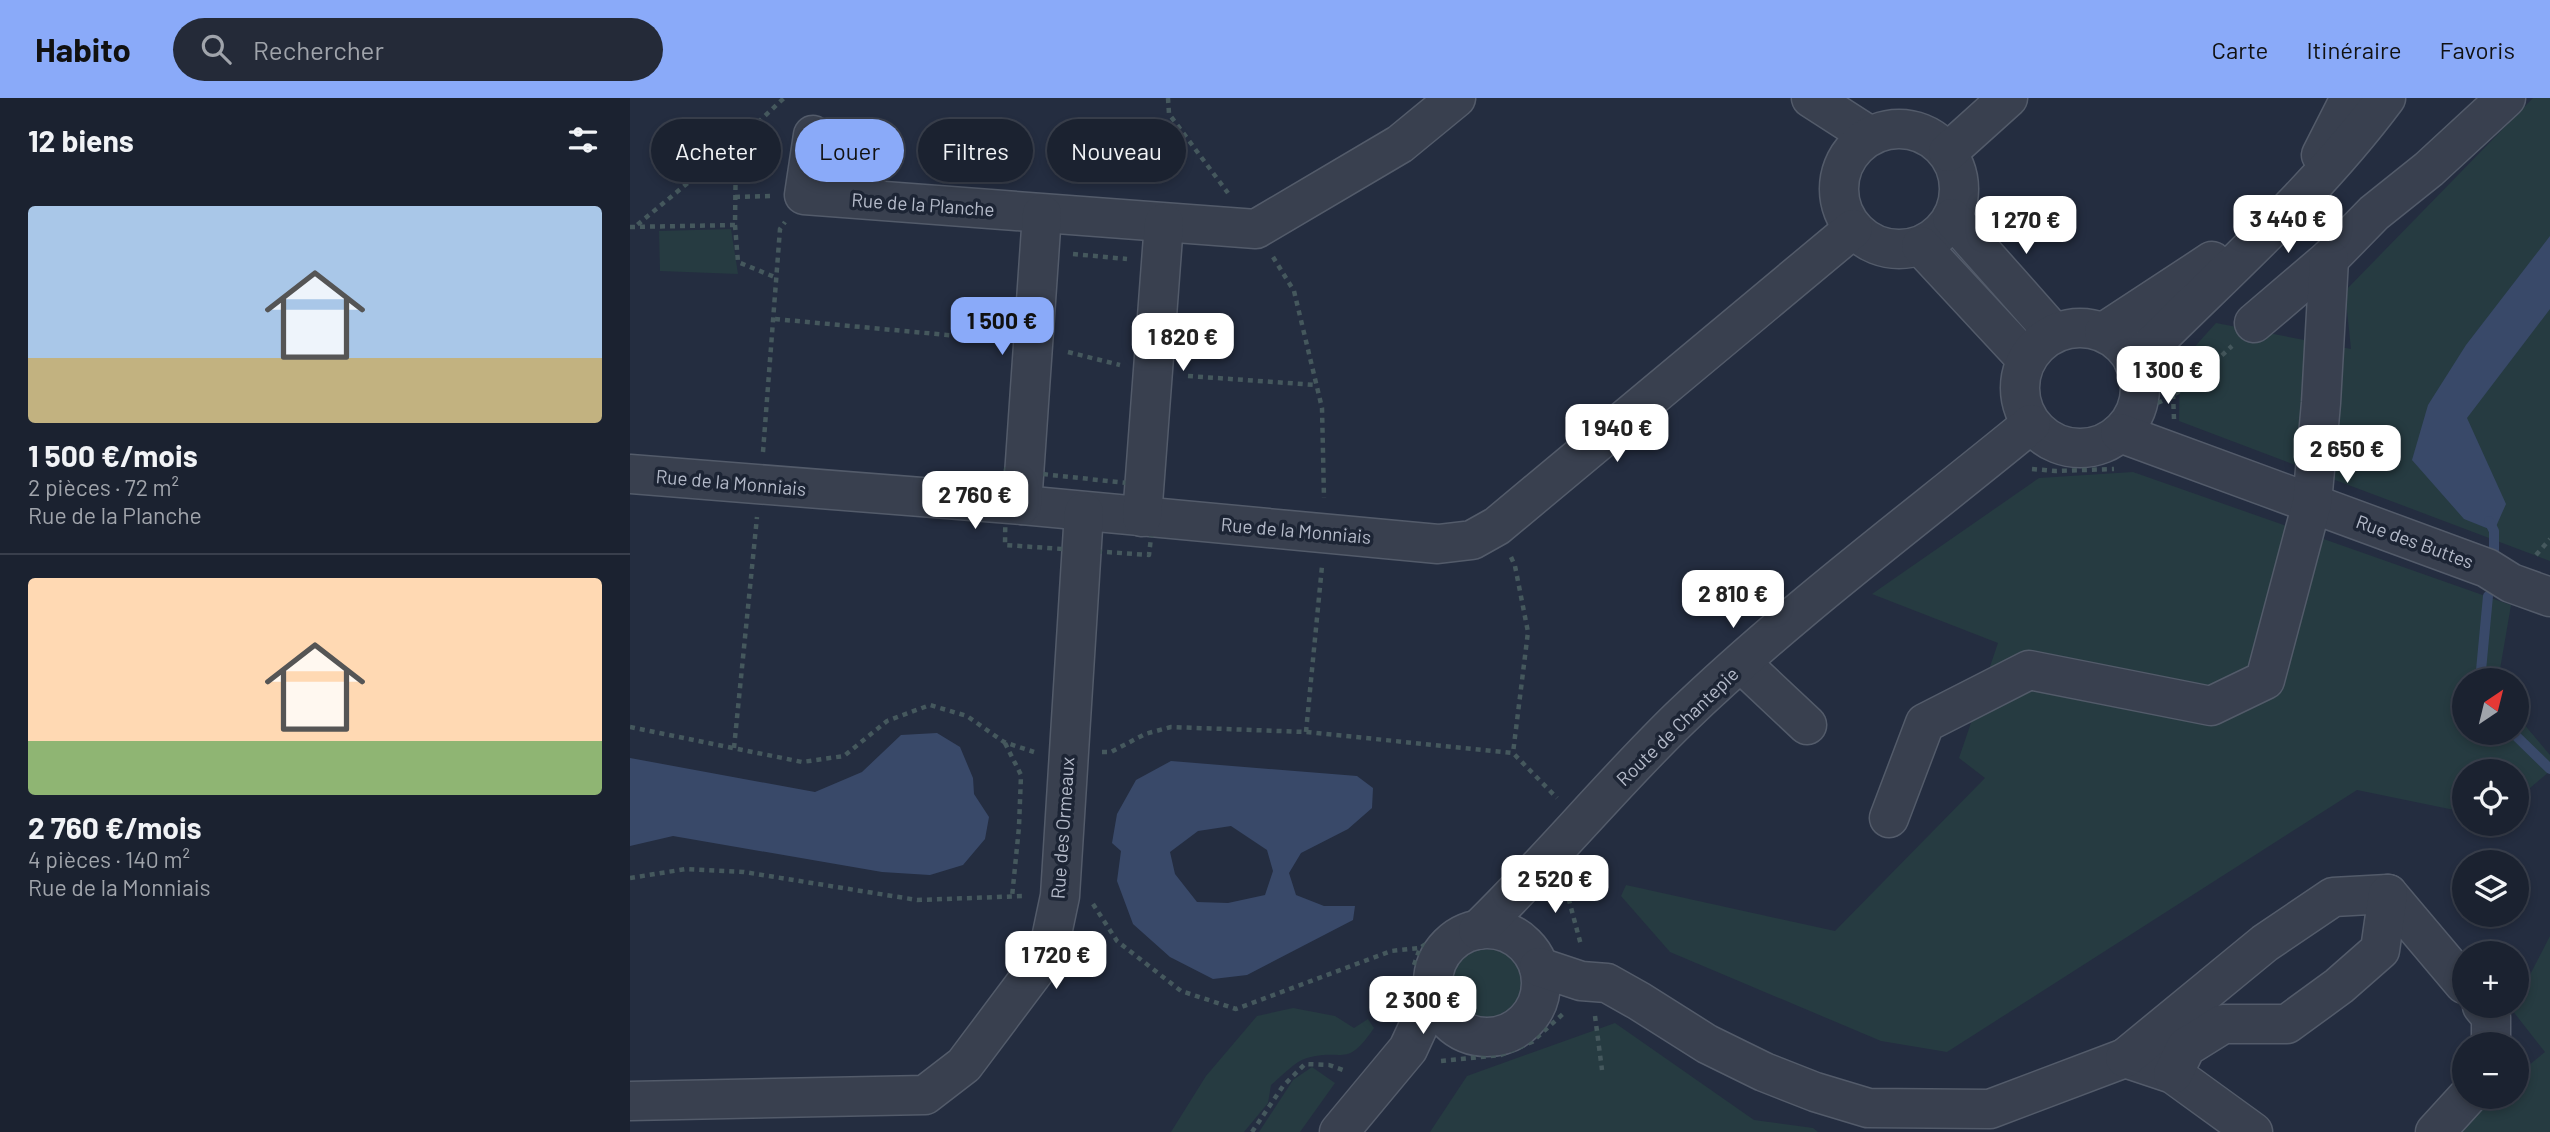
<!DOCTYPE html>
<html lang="fr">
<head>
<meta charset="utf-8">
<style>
  :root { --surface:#1b2230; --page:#242a38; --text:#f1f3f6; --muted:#a0a4ab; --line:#393f4c; --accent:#8aaaf9 }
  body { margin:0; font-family:Barlow,sans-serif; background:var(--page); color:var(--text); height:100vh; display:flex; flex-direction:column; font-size:26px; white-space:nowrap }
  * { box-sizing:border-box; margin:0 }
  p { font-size:23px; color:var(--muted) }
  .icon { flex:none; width:38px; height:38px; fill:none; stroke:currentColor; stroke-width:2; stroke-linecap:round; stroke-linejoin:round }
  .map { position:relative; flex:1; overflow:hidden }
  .sheet { display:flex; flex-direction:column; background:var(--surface); width:630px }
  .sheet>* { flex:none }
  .top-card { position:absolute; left:21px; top:21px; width:665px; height:63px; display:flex; gap:14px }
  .needle { width:46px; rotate:35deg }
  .controls { position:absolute; left:1822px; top:570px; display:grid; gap:14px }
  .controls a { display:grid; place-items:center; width:77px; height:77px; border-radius:50%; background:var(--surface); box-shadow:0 4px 10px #0003,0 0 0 2px var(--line); font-size:35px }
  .price { position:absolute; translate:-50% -60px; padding:0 16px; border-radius:14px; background:#fff; color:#222; font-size:23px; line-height:46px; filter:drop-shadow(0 2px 4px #0008) }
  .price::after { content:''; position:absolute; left:50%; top:42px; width:21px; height:16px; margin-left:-10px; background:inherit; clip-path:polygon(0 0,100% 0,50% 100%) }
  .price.on { background:var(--accent); color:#111 }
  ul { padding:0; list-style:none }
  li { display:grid; align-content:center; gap:14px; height:371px; padding:0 28px }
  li+li { border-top:2px solid var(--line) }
  li span { display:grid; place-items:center; height:217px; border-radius:7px; color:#555 }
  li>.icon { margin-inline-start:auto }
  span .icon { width:126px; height:126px; fill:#fffc; stroke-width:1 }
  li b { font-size:30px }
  h2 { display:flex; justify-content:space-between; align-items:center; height:84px; padding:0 28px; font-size:30px }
  .chip { padding:0 24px; border-radius:32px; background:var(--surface); box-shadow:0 4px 10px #0003,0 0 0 2px var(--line); font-size:24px; line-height:63px }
  .chip.on { background:var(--accent); color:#111 }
  header { display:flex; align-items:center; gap:42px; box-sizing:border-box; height:98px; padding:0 35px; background:var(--accent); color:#111 }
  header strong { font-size:33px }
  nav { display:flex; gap:38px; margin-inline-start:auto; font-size:24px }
  .search { width:490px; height:63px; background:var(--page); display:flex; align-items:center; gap:18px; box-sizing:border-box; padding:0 24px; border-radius:38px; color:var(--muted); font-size:26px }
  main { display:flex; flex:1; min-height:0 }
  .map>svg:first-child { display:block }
  .green { fill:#263b41 }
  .water { fill:#394969; fill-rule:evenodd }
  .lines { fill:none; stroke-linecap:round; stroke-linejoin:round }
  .stream { stroke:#394969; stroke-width:10 }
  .minor-casing { stroke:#535b6a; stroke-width:41 }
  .path { stroke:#45585d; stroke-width:4.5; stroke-dasharray:5 5; stroke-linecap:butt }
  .minor { stroke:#39404f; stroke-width:38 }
  .labels { text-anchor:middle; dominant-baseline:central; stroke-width:7; stroke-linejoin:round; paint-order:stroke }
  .street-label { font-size:19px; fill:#b5bbca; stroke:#1d2535 }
</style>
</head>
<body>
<header>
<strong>Habito</strong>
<div class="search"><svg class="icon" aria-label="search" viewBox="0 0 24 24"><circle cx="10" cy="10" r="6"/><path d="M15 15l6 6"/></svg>Rechercher</div>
<nav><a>Carte</a><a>Itinéraire</a><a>Favoris</a></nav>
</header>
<main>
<section class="sheet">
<h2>12 biens<svg class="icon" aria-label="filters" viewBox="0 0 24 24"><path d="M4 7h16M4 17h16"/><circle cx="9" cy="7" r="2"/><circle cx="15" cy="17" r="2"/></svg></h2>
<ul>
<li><span style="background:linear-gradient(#a9c7e8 70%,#c2b280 0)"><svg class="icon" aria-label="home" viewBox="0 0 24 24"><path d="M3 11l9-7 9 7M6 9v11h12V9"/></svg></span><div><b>1 500 €/mois</b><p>2 pièces · 72 m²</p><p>Rue de la Planche</p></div></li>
<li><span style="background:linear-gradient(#ffd9b3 75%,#8fb573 0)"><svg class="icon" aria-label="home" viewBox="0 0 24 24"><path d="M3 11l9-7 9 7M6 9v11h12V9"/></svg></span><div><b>2 760 €/mois</b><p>4 pièces · 140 m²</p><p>Rue de la Monniais</p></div></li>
</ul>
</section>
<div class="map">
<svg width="1920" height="1034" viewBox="0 0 1920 1034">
  <rect width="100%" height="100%" fill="#242d40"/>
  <g class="green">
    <path d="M1903 0H1920V463L1549 323 1550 265 1586 225 1721 251 1715 193Z"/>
    <path d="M101 131 108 176 30 173 29 133Z"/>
    <path d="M1503 374 1881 507 1868 583H1834V635H1886L1887 618 1920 657V673L1887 701 1886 674H1834V714L1727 692 1317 954 1251 943 1040 854 991 798 996 787 1205 833 1355 680 1329 660 1368 545 1242 496 1409 380Z"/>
    <path d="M1920 838V1034H1818L1860 999H1886L1887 977 1915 954 1882 912 1883 908H1886L1887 902Z"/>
    <circle cx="857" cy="885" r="34"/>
    <path d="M663 910 705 918 724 930 738 921 744 930C716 971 715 950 677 960 665 963 651 979 641 987L638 1005 614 1034H541L576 978 627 918Z"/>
    <path d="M985 925 1124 1022 1183 1030 1188 1034H800L837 978Z"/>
    <path d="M682 969 705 985 670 1034H629L663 982Z"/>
  </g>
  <g class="water">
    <path d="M1920 138V211L1837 320 1876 406 1864 433 1834 421 1782 362 1798 307 1836 247Z"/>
    <path d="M307 635 330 649 343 680 344 696 359 719 355 741 333 767 300 777 252 774 43 738 0 748V660L185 694 232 674 271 637Z"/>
    <path d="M541 663 727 678 743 690 742 710 718 731 671 755 659 775 666 797 694 808H725L723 822 617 877 583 881 540 859 503 826 487 783 491 753 482 745 487 716 506 682ZM601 728 637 752 643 773 635 797 598 805 567 804 545 776 540 754 568 733Z"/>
  </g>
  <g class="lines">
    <g class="stream">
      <path d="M1859 423 1864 433V452"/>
      <path d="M1850 583 1858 498"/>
      <path d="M1883 635 1920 671"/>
    </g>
    <defs>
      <g id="minor">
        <path d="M1181 0 1240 38"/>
        <circle cx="1269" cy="91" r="60"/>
        <path d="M183 37 174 97 626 131 770 46 826 0"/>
        <path d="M1318 54 1378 0"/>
        <path d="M1691 57 1720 0"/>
        <path d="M1322 120 1424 235"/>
        <path d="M1291 148 1396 261"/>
        <path d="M1624 225 1699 161 1744 115 1799 71 1876 0"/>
        <circle cx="1450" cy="290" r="60"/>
        <path d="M1474 234 1582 163"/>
        <path d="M1504 265C1590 178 1683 98 1756 0"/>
        <path d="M1490 335 1857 470 1881 485 1920 499"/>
        <path d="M0 376 392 407 808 446 842 442 867 428 1223 131"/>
        <path d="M392 407 412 116"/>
        <path d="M512 419 534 125"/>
        <path d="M1111 565 1177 627"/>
        <path d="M1259 720 1295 625 1399 572 1581 608 1635 582 1682 405 1691 305 1699 161"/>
        <circle cx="857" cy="885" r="54"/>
        <path d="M848 832C918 764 980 688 1050 620 1160 514 1283 423 1401 326"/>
        <path d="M909 869 951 883 977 885 1009 903 1077 946 1134 974 1185 994 1238 1010 1360 1011 1495 960 1543 976 1623 1034"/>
        <path d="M1852 908 1861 919V947"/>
        <path d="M1495 960 1635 845 1703 799 1758 796 1834 886"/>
        <path d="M1543 976 1556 949 1593 926H1657L1709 888 1750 852 1758 796"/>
        <path d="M0 1003 295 997 334 967 418 855 430 798 454 414"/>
        <path d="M709 1034 778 951 804 895"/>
        <path d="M1805 1034 1837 999"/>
      </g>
    </defs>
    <use href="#minor" class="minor-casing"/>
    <g class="path">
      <path d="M538 0 539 16 598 95"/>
      <path d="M106 45 154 0"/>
      <path d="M105 99 142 98"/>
      <path d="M105 127 108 164 147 180"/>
      <path d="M0 129 105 127 106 45 7 127"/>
      <path d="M443 156 497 161"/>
      <path d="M643 159 664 193 692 310 694 400"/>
      <path d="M145 221 371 242"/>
      <path d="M438 254 490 267"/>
      <path d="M558 278 686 287"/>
      <path d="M1543 296 1544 321"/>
      <path d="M1518 308C1548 301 1579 269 1602 248"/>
      <path d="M133 354 150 131 155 124"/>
      <path d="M394 370 412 376 525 388 527 420 522 431 519 457 375 447 376 371Z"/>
      <path d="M1402 371 1426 373 1484 371"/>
      <path d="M1906 457 1920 441"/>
      <path d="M881 459 885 468 898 534 883 655"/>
      <path d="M0 629 172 664 214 658 257 623 300 607 337 618 374 644 404 654"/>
      <path d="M676 634 692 468"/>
      <path d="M375 645 391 677 389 729 382 799"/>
      <path d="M104 650 127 419"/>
      <path d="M472 654H481L515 636 541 629 676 634 883 655 927 700"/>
      <path d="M0 780 56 771 114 774 287 802 395 798"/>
      <path d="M936 791 951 847"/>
      <path d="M463 806 487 843 551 893 606 911 761 853 790 850"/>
      <path d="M784 867 790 850 814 833"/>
      <path d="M965 918 972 972"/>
      <path d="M811 963 871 957 902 944 935 914"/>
      <path d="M622 1034 653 988 675 966 699 967 716 973"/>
    </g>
    <use href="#minor" class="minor"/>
  </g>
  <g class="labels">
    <g class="street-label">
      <text transform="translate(293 106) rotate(4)">Rue de la Planche</text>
      <text transform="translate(101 384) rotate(5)">Rue de la Monniais</text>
      <text transform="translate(666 432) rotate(5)">Rue de la Monniais</text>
      <text transform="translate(1785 443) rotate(20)">Rue des Buttes</text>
      <text transform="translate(1047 628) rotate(-44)">Route de Chantepie</text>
      <text transform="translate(432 730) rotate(-86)">Rue des Ormeaux</text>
    </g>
  </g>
</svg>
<div class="controls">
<a><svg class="needle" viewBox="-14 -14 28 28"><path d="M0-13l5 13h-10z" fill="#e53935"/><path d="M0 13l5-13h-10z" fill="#a0a4ab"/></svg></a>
<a><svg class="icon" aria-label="locate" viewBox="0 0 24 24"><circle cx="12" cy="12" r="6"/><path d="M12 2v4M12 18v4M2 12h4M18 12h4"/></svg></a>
<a><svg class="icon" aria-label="layers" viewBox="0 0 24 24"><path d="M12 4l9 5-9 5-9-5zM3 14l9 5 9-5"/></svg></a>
<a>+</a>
<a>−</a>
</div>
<b class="price" style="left:1658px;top:157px">3 440 €</b>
<b class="price" style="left:1396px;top:158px">1 270 €</b>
<b class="price on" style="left:372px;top:259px">1 500 €</b>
<b class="price" style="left:553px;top:275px">1 820 €</b>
<b class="price" style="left:1538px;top:308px">1 300 €</b>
<b class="price" style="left:987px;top:366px">1 940 €</b>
<b class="price" style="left:1717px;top:387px">2 650 €</b>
<b class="price" style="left:345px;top:433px">2 760 €</b>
<b class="price" style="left:1103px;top:532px">2 810 €</b>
<b class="price" style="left:925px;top:817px">2 520 €</b>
<b class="price" style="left:426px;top:893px">1 720 €</b>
<b class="price" style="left:793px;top:938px">2 300 €</b>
<div class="top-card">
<a class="chip">Acheter</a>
<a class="chip on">Louer</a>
<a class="chip">Filtres</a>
<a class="chip">Nouveau</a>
</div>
</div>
</main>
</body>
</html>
